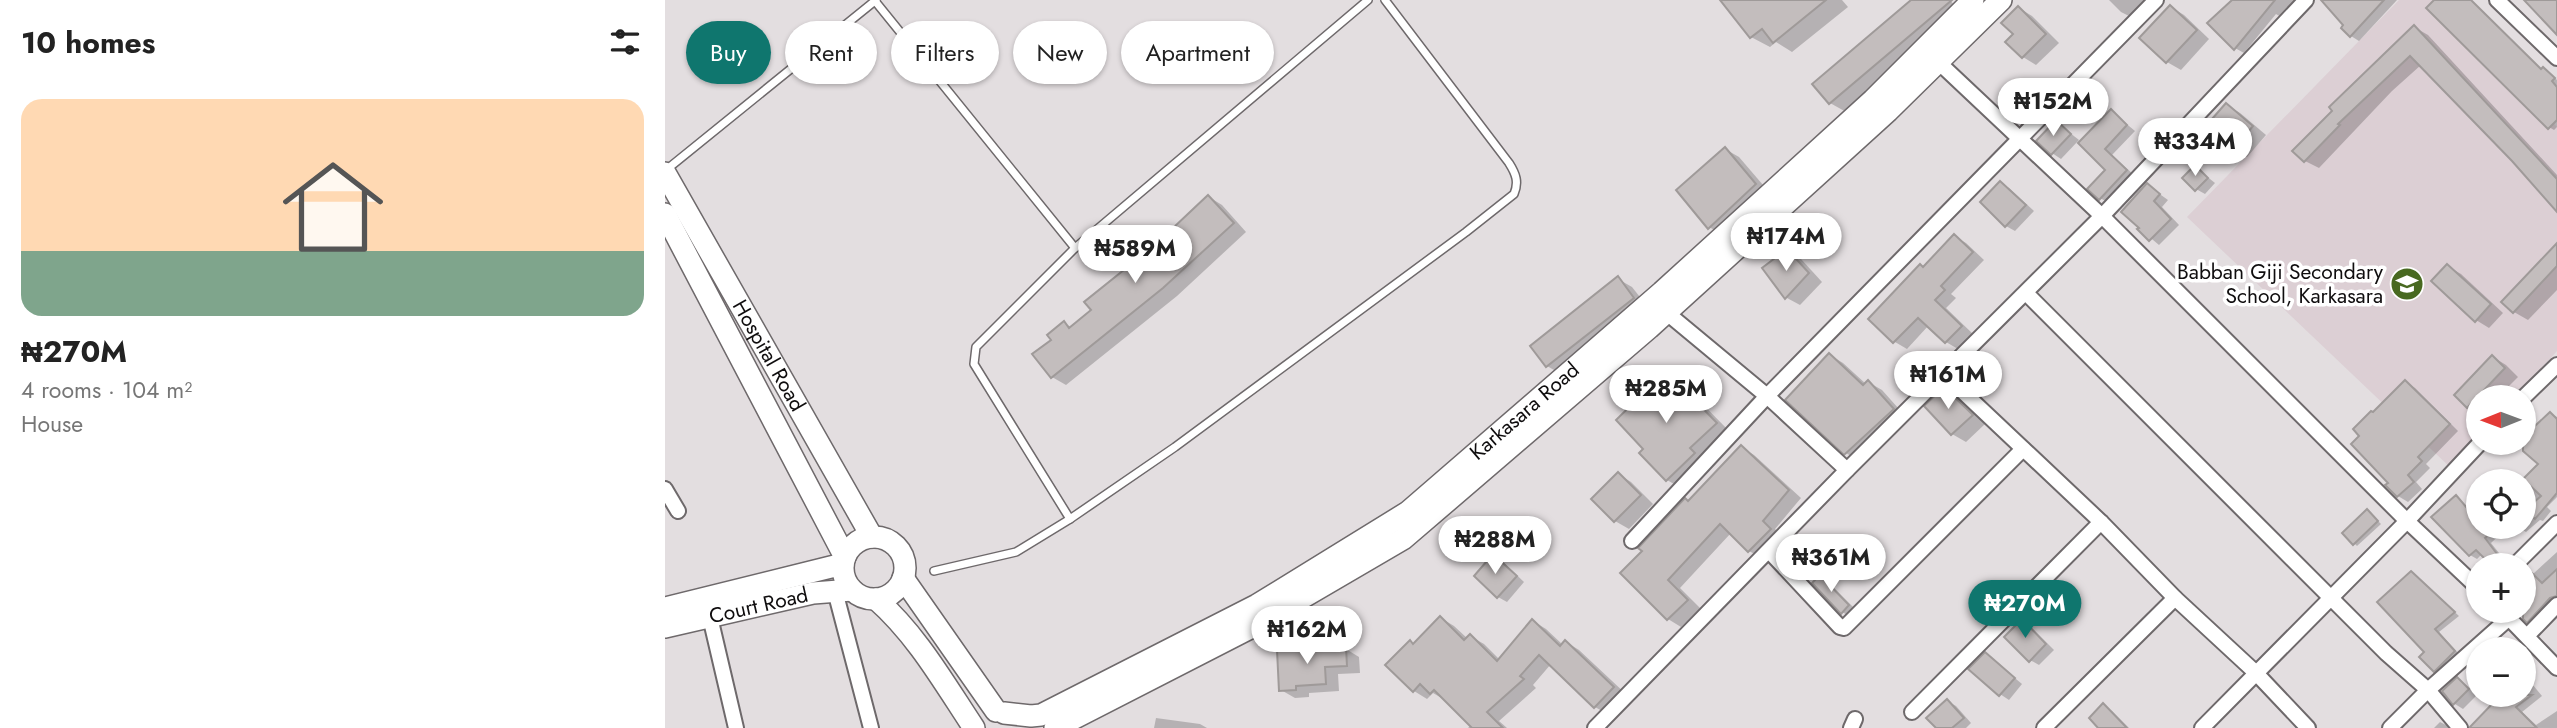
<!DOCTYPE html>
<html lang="en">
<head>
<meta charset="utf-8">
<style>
  :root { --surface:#fff; --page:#f6f6f6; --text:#222; --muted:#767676; --accent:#0f766e }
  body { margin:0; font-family:Jost,sans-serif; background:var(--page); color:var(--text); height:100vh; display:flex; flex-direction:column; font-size:26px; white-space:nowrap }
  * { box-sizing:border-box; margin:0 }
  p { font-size:23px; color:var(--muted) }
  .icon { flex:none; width:38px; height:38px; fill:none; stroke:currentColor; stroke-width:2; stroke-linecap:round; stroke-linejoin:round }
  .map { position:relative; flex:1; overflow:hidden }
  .panel { display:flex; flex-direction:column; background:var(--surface); width:665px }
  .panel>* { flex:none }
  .top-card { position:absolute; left:21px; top:21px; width:665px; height:63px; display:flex; gap:14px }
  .needle { width:46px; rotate:269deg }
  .controls { position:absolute; left:1801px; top:385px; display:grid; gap:14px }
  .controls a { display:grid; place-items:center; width:70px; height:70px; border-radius:50%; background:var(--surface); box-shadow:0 2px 5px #0004; font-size:35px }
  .price { position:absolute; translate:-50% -60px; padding:0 16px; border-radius:24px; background:#fff; color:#222; font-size:23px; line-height:46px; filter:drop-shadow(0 2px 4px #0008) }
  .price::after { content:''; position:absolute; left:50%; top:42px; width:21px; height:16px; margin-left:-10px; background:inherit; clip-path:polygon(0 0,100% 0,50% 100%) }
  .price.current { background:var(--accent); color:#fff }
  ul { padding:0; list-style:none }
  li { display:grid; align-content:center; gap:14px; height:371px; padding:0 21px }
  li span { display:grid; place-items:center; height:217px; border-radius:21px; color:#555 }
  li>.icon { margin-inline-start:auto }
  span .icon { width:126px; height:126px; fill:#fffc; stroke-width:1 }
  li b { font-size:30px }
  h2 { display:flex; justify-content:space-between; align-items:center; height:84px; padding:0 21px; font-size:30px }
  .tag { padding:0 24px; border-radius:32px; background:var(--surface); box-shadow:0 2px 5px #0004; font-size:24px; line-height:63px }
  .tag.current { background:var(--accent); color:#fff }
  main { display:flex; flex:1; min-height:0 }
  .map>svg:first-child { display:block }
  .built { fill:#dccfd4 }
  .shadow { fill:#0003 }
  .building { fill:#c3bdbd; stroke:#9f9a99; stroke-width:2 }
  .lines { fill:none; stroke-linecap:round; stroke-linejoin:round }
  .service-casing { stroke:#6e696b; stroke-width:10 }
  .minor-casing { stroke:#6e696b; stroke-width:18 }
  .secondary-casing { stroke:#6e696b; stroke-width:24 }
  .service { stroke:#fff; stroke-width:7 }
  .minor { stroke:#fff; stroke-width:14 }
  .secondary { stroke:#fff; stroke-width:21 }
  .labels { text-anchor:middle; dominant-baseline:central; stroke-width:7; stroke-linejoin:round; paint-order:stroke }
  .poi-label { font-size:21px; fill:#0f0d0e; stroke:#fff; text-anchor:end }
  .street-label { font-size:21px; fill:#0f0d0e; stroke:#fff }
</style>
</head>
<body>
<main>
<section class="panel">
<h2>10 homes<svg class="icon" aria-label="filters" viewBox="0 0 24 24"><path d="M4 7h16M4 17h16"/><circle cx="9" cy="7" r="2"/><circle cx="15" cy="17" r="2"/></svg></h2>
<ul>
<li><span style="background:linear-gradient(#ffd9b3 70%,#7fa58c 0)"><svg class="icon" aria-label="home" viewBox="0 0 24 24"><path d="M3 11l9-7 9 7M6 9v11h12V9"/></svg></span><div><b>₦270M</b><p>4 rooms · 104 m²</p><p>House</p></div></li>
</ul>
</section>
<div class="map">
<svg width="1892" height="728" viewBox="0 0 1892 728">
  <rect width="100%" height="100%" fill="#e3dee0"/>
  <path class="built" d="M1734 0H1771L1892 127V351L1851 397H1813V441L1788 470 1522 217Z"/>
  <g class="shadow">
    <path d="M1058 0H1177L1183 7 1127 52 1111 42 1105 47 1086 37Z"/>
    <path d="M1249 0H1285L1298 16 1183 113 1165 103Z"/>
    <path d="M1444 0H1486L1468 18 1456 12Z"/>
    <path d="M1570 0H1633L1616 17 1611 14 1579 53 1570 48Z"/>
    <path d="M1669 0H1732L1694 41 1686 36Z"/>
    <path d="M1772 0H1802L1819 12 1877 71 1884 72 1892 80V127L1889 130 1884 127Z"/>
    <path d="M1506 7 1519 15 1544 39 1516 70 1502 62Z"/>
    <path d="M1354 8 1367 16 1394 43 1371 65 1358 57 1350 34Z"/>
    <path d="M1749 27 1763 35 1892 175V208L1756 65 1727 91 1654 168 1640 161Z"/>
    <path d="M1562 105 1575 113 1601 135 1582 157 1568 149Z"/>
    <path d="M1446 111 1470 131 1447 155 1470 176 1444 203 1435 198 1443 170 1416 143Z"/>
    <path d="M1391 122 1414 140 1396 159 1387 153Z"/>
    <path d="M1060 149 1074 157 1104 192 1058 235 1044 227Z"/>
    <path d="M1530 167 1550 183 1540 194 1531 189Z"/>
    <path d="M1335 183 1344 188 1369 211 1350 231 1341 226Z"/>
    <path d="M1482 185 1503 200 1497 207 1514 225 1494 245 1475 229Z"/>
    <path d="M544 197 557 205 581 232 512 296 401 385 387 377 388 340 399 323 408 328 429 311 491 246Z"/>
    <path d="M1289 236 1301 243 1319 260 1286 294 1291 298 1281 308 1308 334 1293 349 1281 342 1264 325 1242 349 1230 342 1205 319Z"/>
    <path d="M1892 244V290L1863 320 1849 312 1839 301Z"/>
    <path d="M1122 251 1136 259 1157 282 1135 305 1122 298 1100 268Z"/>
    <path d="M1782 266 1796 274 1838 313 1824 328 1811 320Z"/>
    <path d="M953 279 967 287 982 306 896 374 882 366Z"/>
    <path d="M1165 355 1178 363 1201 384 1203 382 1217 390 1242 418 1194 461 1181 453Z"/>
    <path d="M1828 357 1841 365 1853 377 1833 397H1813V412L1803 406Z"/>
    <path d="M1001 373 1015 381 1064 431 1016 488 1002 480 981 449Z"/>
    <path d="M1740 382 1750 388 1793 431 1761 464 1765 468 1751 482 1757 489 1743 502 1733 496 1697 436 1708 414Z"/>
    <path d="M1279 390 1293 398 1320 424 1301 442 1287 434Z"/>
    <path d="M1885 414 1892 417V497L1882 507 1886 511 1878 521 1875 520 1861 532 1853 527H1858V481L1875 464 1854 444 1858 443Z"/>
    <path d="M1076 447 1089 455 1136 498 1110 529 1118 537 1097 558 1084 551 1066 533 1015 588 1035 608 1016 627 1003 619 958 573Z"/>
    <path d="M953 474 966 482 988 504 964 529 950 521Z"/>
    <path d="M1823 476 1830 480 1831 481H1818Z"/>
    <path d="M1792 498 1809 514 1813 509V527H1843L1826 543 1838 558 1831 565 1817 554 1812 559 1805 555 1769 517Z"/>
    <path d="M1703 511 1716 524 1692 546 1689 543Z"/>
    <path d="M1892 552V606L1872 627 1853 611H1858V583Z"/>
    <path d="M829 556 837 561 859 582 842 602 833 597Z"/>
    <path d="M1751 576 1794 616 1774 632 1794 654 1775 674 1770 671 1761 652Z"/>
    <path d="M1156 577 1164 583 1192 611 1186 617 1177 612Z"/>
    <path d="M776 618 789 626 803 639 805 636 819 644 835 660 868 621 881 629 898 645 901 642 914 650 962 695 944 715 930 707 886 664 868 685 871 688 834 721 842 728H803L806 725 780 700 768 693 762 699 749 691 750 645Z"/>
    <path d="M1357 622 1366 627 1389 650 1374 665 1365 660Z"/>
    <path d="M681 649 694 657 695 673 673 674 674 691 644 693V697L630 698 616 690Z"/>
    <path d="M1321 654 1357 684 1344 700 1335 694Z"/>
    <path d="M1858 673 1877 696 1857 712 1871 725 1892 711V728H1813L1831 702 1825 695H1858Z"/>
    <path d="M1792 679 1812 695 1798 709 1790 704 1779 691Z"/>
    <path d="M1282 701 1291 706 1306 723 1301 728H1273Z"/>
    <path d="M1438 706 1447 711 1464 728H1436Z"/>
    <path d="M491 718 535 724 542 728H489Z"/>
    <path d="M1775 722 1783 726 1785 728H1769Z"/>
  </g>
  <g class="building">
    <path d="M1055 0H1161L1108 43 1097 29 1085 38Z"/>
    <path d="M1246 0H1287L1164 104 1147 84Z"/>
    <path d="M1567 0H1610L1569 50 1542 23Z"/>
    <path d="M1656 0H1719L1685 37 1676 28 1678 25Z"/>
    <path d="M1769 0H1806L1876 69 1878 67 1890 78 1887 81 1892 87V120L1883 129 1761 8Z"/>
    <path d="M1859 0H1892V35Z"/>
    <path d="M1505 5 1532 30 1501 63 1474 38Z"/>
    <path d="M1353 6 1381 34 1357 58 1340 42 1348 34 1336 23Z"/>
    <path d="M1749 25 1892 179V212L1847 161 1745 56 1673 124 1675 125 1639 162 1627 151 1667 111 1664 107Z"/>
    <path d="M1561 103 1588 126 1567 151 1540 127Z"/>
    <path d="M1446 109 1462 125 1440 149 1462 170 1434 200 1422 189 1440 170 1413 143Z"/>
    <path d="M1391 120 1406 134 1386 155 1371 141Z"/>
    <path d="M1060 147 1091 184 1043 229 1011 190Z"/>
    <path d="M1530 165 1543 178 1530 191 1517 178Z"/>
    <path d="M1335 181 1361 205 1340 227 1315 202Z"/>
    <path d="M1482 183 1495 194 1489 201 1506 219 1484 241 1472 229 1474 228 1456 212Z"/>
    <path d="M543 195 569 223 498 288 386 378 367 354 386 340 382 335 399 321 404 328 426 310 419 302 490 245Z"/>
    <path d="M1289 234 1308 252 1276 286 1280 290 1270 300 1297 326 1280 343 1253 318 1228 343 1203 319 1255 264 1258 267Z"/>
    <path d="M1892 243V266L1848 313 1836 302Z"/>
    <path d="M1122 249 1144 273 1120 299 1097 268Z"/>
    <path d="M1782 264 1826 304 1810 322 1766 281Z"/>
    <path d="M953 276 969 298 881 367 865 346Z"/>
    <path d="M1164 353 1198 385 1203 380 1229 409 1179 455 1120 400Z"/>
    <path d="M1827 355 1840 368 1802 408 1789 395Z"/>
    <path d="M1001 371 1052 423 1025 448 1030 453 1001 481 974 453 978 449 951 420Z"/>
    <path d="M1740 380 1785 424 1753 457 1757 461 1743 475 1749 482 1732 497 1720 485 1723 483 1686 444 1694 436 1688 429 1706 411 1708 412Z"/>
    <path d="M1279 387 1308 415 1286 435 1259 406Z"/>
    <path d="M1885 412 1892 419V493L1870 519 1860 510 1876 496 1858 479 1873 464 1858 451V437Z"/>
    <path d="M1076 445 1124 490 1098 521 1106 529 1083 552 1055 524 1003 580 1023 600 1002 620 955 573 977 551 973 548 1020 498 1023 501Z"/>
    <path d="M953 472 976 495 949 522 926 499Z"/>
    <path d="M1791 495 1813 521V527H1819L1826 533 1820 538 1832 554 1824 563 1811 550 1804 556 1766 517Z"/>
    <path d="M1702 509 1713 521 1688 545 1677 533Z"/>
    <path d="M828 554 852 576 832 598 809 576Z"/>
    <path d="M1892 569V596L1885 598 1862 623 1858 619V581L1867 573 1877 583Z"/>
    <path d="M1746 571 1790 612 1770 629 1790 651 1769 672 1754 657 1759 652 1712 602Z"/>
    <path d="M1155 575 1184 605 1176 614 1147 583Z"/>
    <path d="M775 616 799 640 805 634 832 661 867 619 895 646 900 640 949 687 929 708 874 655 855 676 859 679 822 712 838 728H807L769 690 765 694 755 684 748 692 720 665 745 640 748 644Z"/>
    <path d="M1357 619 1381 644 1364 662 1339 637Z"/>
    <path d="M681 647 682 666 660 667 661 684 631 686V690L614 691 612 650Z"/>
    <path d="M1320 652 1350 678 1334 696 1303 669Z"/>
    <path d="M1792 677 1804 689 1788 705 1777 691Z"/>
    <path d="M1822 695H1867L1851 707 1872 728H1804L1829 702Z"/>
    <path d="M1282 699 1299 718 1287 728H1271L1261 718Z"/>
    <path d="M1438 703 1462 728H1433L1424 718Z"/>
  </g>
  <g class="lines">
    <defs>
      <g id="service">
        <path d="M210 1 410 248"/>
        <path d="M1 170 211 0"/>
        <path d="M405 519 309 364 311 347 410 248 703 0"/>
        <path d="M269 571 351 552 405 519 510 447 801 232 849 194C854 182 851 174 844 163L720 0"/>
      </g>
      <g id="minor">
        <path d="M1832 0 1892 58"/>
        <path d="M1268 57 1437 216 1742 521 1813 588"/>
        <path d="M1361 293 1721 653 1763 690 1795 728"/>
        <path d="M996 308 1102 396 1182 470"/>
        <path d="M1279 374 1436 522 1510 598 1590 672 1643 728"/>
        <path d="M1858 398 1892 365"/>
        <path d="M0 489 13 511"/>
        <path d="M967 541 1102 396 1491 0"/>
        <path d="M1104 551 1175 627 1179 628 1358 449"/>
        <path d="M1850 565 1892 523"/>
        <path d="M170 591 206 728"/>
        <path d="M1837 611 1892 668"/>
        <path d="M45 617 71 728"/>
        <path d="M1862 636 1892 605"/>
        <path d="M1247 712 1436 522"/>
        <path d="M930 728 1182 470 1437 216 1641 0"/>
        <path d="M1186 728 1190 719"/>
        <path d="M1379 728 1510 598"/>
        <path d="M1537 728 1742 521 1815 443"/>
        <path d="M1725 728 1763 690 1844 618"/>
      </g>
      <g id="secondary">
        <path id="s1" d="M0 173 207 537"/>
        <path d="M0 214 180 557"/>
        <circle cx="209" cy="568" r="31"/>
        <path d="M238 578 331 711"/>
        <path d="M211 599C252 635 279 683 309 728"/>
        <path d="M0 608 178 564"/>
        <path id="s2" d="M0 627 148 593 187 590"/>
        <path id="s3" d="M339 713 366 716 376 715 592 605 743 512 997 292 1208 100 1308 0"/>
        <path d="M390 728 589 626 738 539 984 328 1223 111 1336 0"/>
      </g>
    </defs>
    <use href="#service" class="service-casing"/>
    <use href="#minor" class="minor-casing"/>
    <use href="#secondary" class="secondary-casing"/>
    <use href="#service" class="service"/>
    <use href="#minor" class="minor"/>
    <use href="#secondary" class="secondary"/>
  </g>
  <defs>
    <symbol id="school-disc" viewBox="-11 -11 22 22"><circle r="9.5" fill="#486920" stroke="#fff"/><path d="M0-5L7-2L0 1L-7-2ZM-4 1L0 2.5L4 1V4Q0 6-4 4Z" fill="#fff"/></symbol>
  </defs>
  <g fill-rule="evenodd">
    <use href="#school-disc" x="1723" y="265" width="38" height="38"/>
  </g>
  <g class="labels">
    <g class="poi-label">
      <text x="1718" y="272">Babban Giji Secondary<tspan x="1718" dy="24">School, Karkasara</tspan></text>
    </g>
    <g class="street-label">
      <text stroke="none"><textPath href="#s1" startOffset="210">Hospital Road</textPath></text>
      <text stroke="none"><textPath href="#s3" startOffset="611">Karkasara Road</textPath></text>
      <text stroke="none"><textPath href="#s2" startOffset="96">Court Road</textPath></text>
    </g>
  </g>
</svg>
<div class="controls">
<a><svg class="needle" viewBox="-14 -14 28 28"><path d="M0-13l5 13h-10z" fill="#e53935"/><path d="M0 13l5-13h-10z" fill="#767676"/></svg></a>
<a><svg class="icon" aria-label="locate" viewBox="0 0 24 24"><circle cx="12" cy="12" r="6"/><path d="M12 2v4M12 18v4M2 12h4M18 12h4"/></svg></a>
<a>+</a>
<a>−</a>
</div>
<b class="price" style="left:1388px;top:138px">₦152M</b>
<b class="price" style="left:1530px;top:178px">₦334M</b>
<b class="price" style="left:1121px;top:273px">₦174M</b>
<b class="price" style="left:470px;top:285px">₦589M</b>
<b class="price" style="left:1283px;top:411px">₦161M</b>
<b class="price" style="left:1001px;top:425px">₦285M</b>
<b class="price" style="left:830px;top:576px">₦288M</b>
<b class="price" style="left:1166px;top:594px">₦361M</b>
<b class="price current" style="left:1360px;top:640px">₦270M</b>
<b class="price" style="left:642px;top:666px">₦162M</b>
<div class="top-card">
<a class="tag current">Buy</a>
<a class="tag">Rent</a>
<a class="tag">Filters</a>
<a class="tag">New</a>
<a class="tag">Apartment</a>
</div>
</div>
</main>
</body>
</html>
